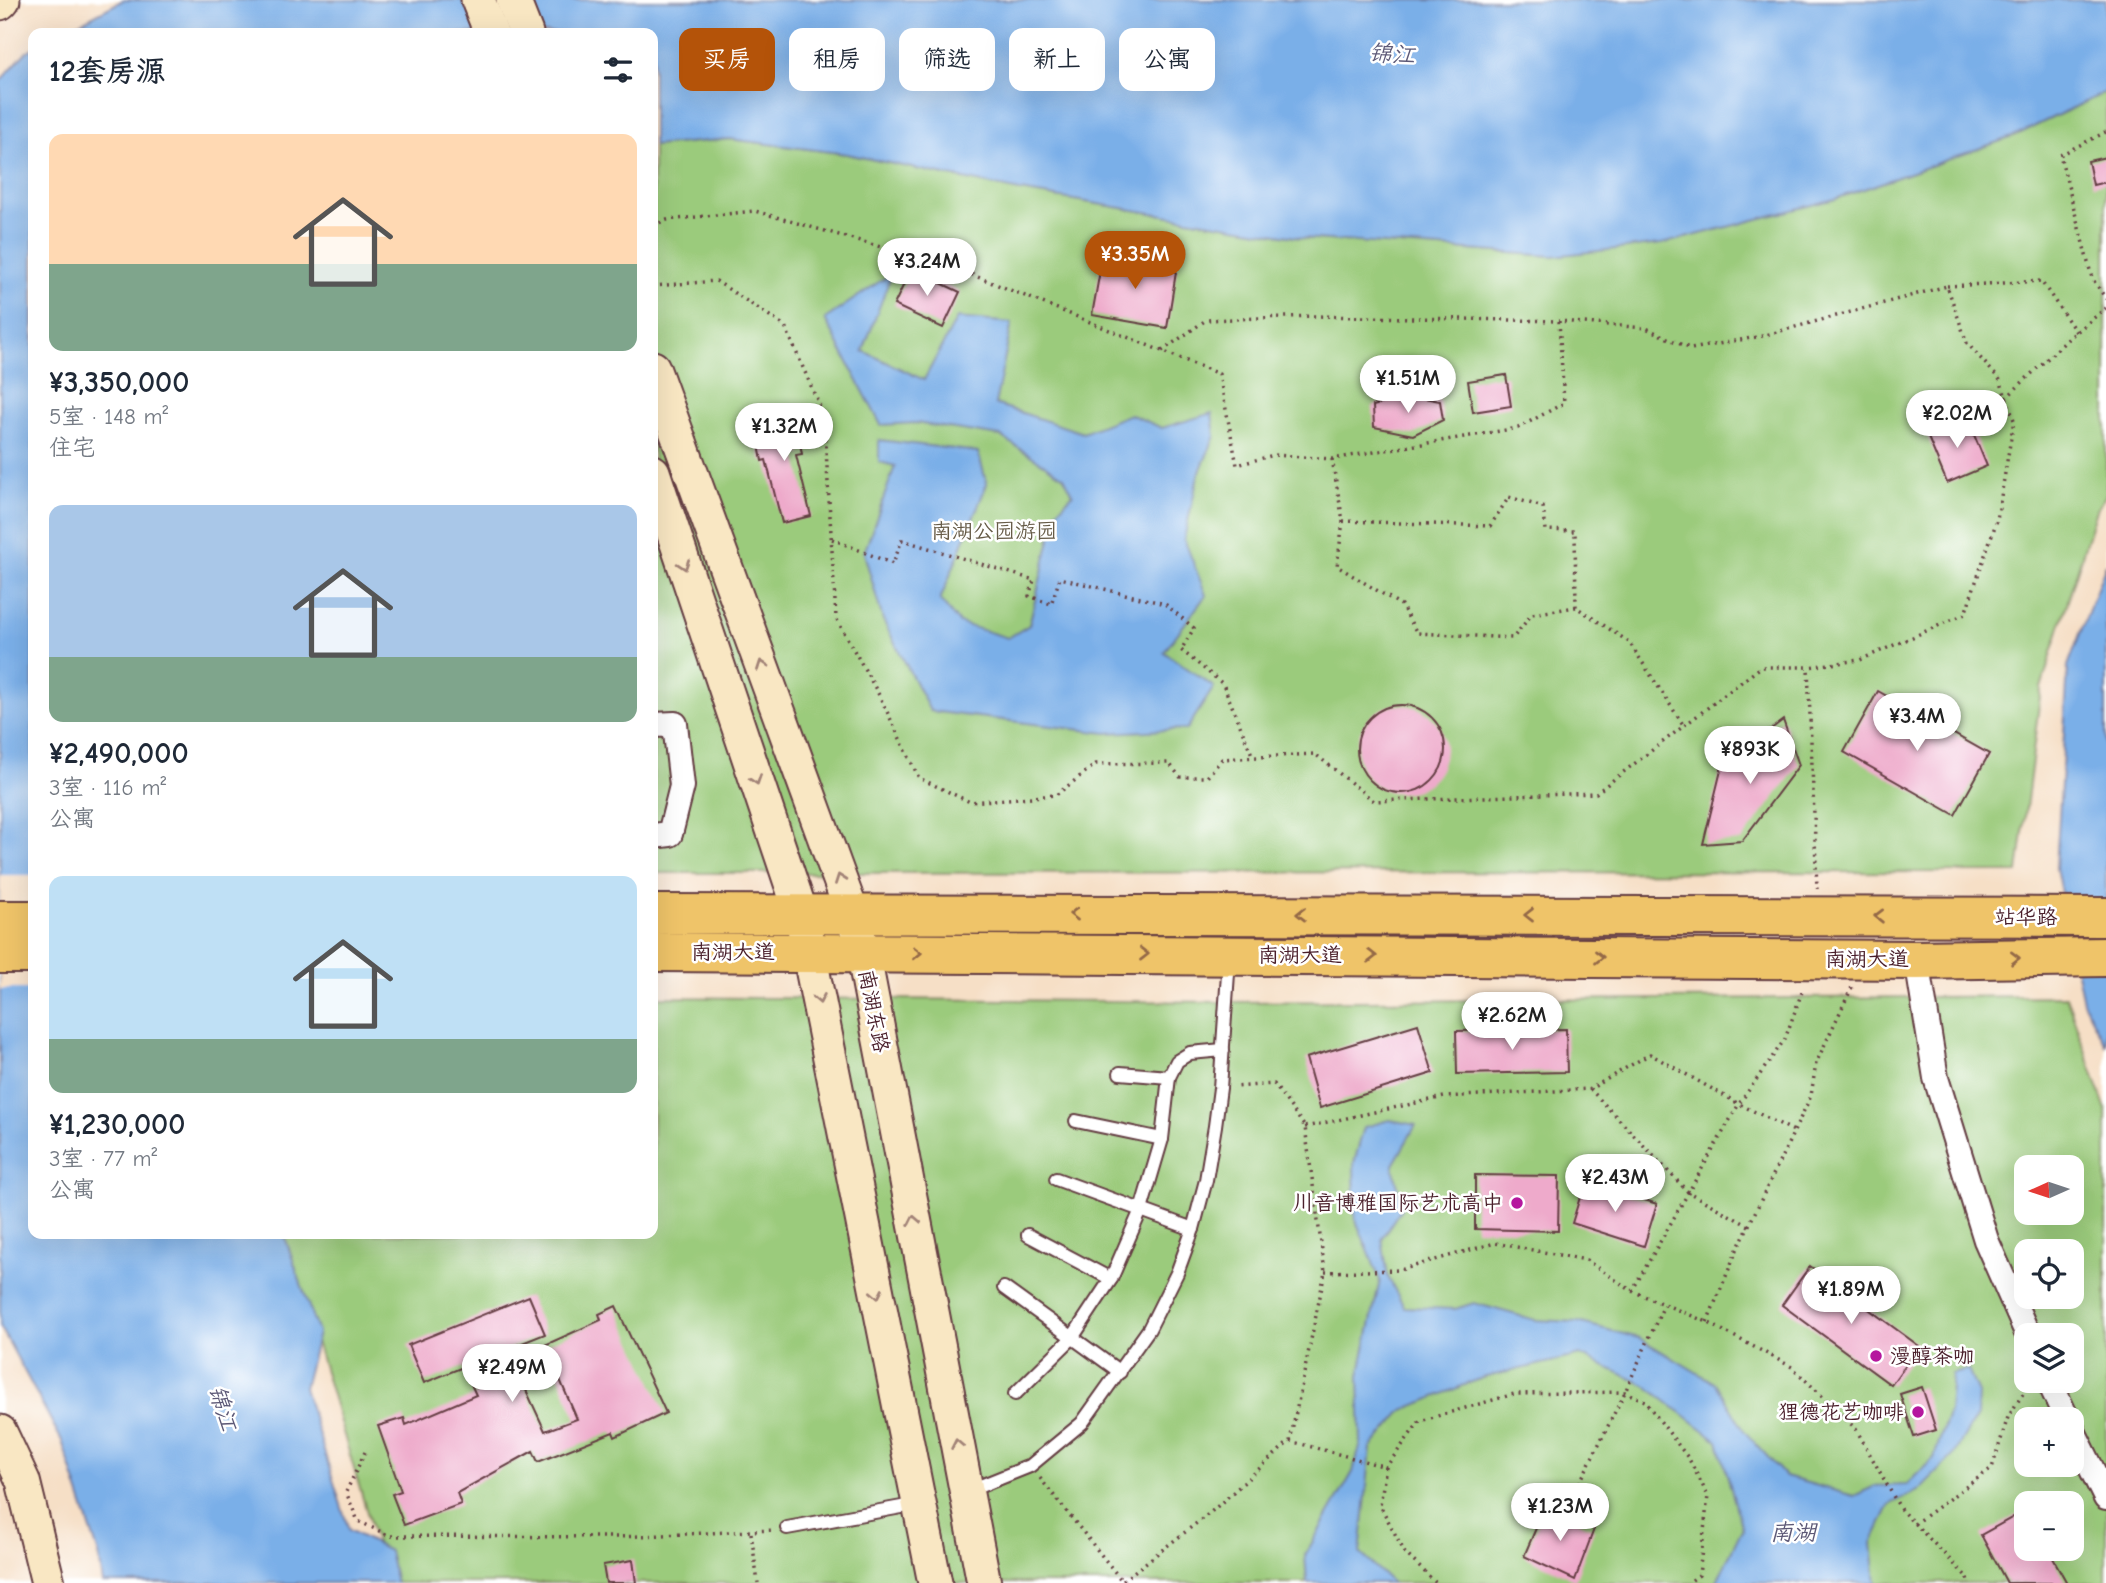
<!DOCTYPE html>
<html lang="zh">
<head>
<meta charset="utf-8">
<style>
  :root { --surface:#fff; --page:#f2f2f3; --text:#1f2937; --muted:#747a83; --accent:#b45309 }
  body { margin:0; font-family:"Comic Neue","LXGW WenKai TC",sans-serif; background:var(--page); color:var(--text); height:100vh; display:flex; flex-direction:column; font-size:26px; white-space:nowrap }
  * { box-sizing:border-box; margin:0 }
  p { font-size:23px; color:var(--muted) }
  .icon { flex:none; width:38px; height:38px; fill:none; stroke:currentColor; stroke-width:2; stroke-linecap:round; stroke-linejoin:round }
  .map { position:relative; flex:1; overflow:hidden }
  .details { position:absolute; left:28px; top:28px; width:630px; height:1211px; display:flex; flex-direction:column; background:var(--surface); border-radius:14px; box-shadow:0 7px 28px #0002 }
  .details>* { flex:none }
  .banner { position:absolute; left:679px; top:28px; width:665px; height:63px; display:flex; gap:14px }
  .needle { width:46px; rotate:267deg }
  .tools { position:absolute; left:2014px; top:1155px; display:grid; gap:14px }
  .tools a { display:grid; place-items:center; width:70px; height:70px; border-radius:14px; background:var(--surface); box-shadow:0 7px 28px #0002; font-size:35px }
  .price { position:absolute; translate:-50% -60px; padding:0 16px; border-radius:24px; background:#fff; color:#222; font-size:23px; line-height:46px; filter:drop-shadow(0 2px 4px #0008) }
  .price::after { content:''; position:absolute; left:50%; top:42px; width:21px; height:16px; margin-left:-10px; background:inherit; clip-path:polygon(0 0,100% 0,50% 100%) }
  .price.current { background:var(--accent); color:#fff }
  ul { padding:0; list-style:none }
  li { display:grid; align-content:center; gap:14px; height:371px; padding:0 21px }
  li span { display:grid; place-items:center; height:217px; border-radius:14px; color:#555 }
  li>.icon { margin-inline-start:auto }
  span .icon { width:126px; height:126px; fill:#fffc; stroke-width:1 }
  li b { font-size:30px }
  h2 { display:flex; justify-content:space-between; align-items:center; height:84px; padding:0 21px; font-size:30px }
  .tag { padding:0 24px; border-radius:14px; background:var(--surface); box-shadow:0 7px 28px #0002; font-size:24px; line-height:63px }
  .tag.current { background:var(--accent); color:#fff }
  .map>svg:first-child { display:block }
  .green { fill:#9bcb7b; stroke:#727553; stroke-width:2; fill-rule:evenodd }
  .water { fill:#7aafe8; stroke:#62678a; stroke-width:2 }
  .pier { fill:#f6dfc6 }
  .building { fill:#eeaacb }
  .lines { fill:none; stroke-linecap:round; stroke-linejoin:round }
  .lane-casing { stroke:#643c42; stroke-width:16 }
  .street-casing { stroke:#643c42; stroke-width:28 }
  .secondary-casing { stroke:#643c42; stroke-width:37 }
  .primary-casing { stroke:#643c42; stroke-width:42 }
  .path { stroke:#643c42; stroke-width:3.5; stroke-dasharray:2 5; stroke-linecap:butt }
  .lane { stroke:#fff; stroke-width:12 }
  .street { stroke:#fff; stroke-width:24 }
  .secondary { stroke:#f9e7c3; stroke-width:33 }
  .primary { stroke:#efc469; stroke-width:38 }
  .oneway { stroke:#a28377 }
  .oneway2 { stroke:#946947 }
  .poi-dot { fill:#b5179e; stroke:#fff; stroke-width:2.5 }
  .labels { text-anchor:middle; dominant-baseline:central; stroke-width:5; stroke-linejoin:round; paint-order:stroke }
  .park-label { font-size:21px; fill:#665b47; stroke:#fff }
  .street-label { font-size:21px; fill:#4a1f2b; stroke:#fff }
  .poi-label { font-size:21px; fill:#4a1f2b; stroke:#fff; text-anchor:end }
  .water-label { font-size:23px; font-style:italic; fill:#5d5977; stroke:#fff }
</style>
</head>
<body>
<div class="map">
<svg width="2106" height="1583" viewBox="0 0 2106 1583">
  <rect width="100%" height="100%" fill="#fff"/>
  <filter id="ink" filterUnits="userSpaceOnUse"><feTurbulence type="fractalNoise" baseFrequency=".0143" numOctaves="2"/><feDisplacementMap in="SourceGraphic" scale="14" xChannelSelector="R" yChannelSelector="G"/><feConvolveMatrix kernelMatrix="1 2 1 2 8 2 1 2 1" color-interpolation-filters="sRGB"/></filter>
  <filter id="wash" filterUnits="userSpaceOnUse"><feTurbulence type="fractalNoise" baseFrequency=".00686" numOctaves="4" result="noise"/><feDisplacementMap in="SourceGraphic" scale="28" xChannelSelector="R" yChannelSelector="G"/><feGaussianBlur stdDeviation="1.57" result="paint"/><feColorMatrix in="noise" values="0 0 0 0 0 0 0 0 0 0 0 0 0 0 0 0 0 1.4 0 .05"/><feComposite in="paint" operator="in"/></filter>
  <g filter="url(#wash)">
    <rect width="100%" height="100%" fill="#f6dfc6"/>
    <g class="green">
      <path d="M2106 92V495L2096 510 2041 688 2018 872 653 873V146L729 139 847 154 1020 191 1301 238 1553 256 1835 199 2012 137Z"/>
      <path d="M2066 996 2106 1110V1583H388L284 1234H653V997L1225 1002ZM2026 1167H2072V1213H2026ZM2026 1251H2072V1297H2026ZM2026 1335H2072V1381H2026ZM2026 1419H2072V1465H2026ZM2026 1503H2072V1549H2026Z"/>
    </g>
    <g class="water">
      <path d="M123 0H2106V92L2012 137 1835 199 1662 244 1553 256 1301 238 1020 191 847 154 729 139 653 146V33H61Z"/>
      <path d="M33 48V1234H284L318 1333 304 1388 349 1530 389 1551 396 1583H103L99 1555 62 1441 0 1326V81L26 52Z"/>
      <path d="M892 273 863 351 924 380 957 318 1012 323 995 404 1083 433 1130 414 1162 428 1212 413 1215 436 1198 476 1184 539 1206 595 1164 652 1214 687 1187 729 1106 733 930 711 883 620 864 553 895 466 879 462V440L978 452 987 484 940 600 959 623 1008 638 1029 625 1057 511 1073 494 1064 477 1000 436 916 423 881 425 825 319Z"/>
      <path d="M2106 564V1046L2083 1002 2056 868 2068 666Z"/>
      <path d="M1390 1120 1416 1125 1393 1165 1402 1207 1382 1238 1388 1277 1404 1307 1455 1309 1474 1303 1535 1320 1578 1322 1639 1338 1716 1384 1745 1432 1786 1477 1854 1496 1875 1486 1906 1485 1934 1458 1949 1410 1952 1374 1968 1370 1978 1393 1977 1416 1952 1457 1918 1491 1890 1504 1872 1543 1876 1583H1716L1742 1529 1718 1441 1645 1385 1580 1355 1482 1378 1403 1410 1371 1448 1360 1553 1393 1583H1307L1305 1555 1353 1472 1361 1443 1359 1376 1380 1280 1355 1218 1354 1163 1364 1127Z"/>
    </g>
    <rect class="pier" x="0" y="875" width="33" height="114"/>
    <g id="blocks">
      <g class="building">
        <path d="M2106 157V182L2093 185 2088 161Z"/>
        <path d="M1103 254 1177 266 1167 328 1092 315Z"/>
        <path d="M911 269 960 292 943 328 894 305Z"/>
        <path d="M1506 375 1511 406 1473 412 1468 381Z"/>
        <path d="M1409 395 1440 401 1443 420 1413 435 1374 427 1373 406Z"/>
        <path d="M794 411 802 454 796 455 811 516 782 523 766 460 762 461 754 418Z"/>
        <path d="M1967 418 1987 466 1947 483 1927 435Z"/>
        <path d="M1878 691 1989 754 1955 815 1844 752Z"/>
        <circle cx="1401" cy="749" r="44"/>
        <path d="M1783 720 1799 765 1742 841 1703 844 1722 766Z"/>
        <path d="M1418 1024 1433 1073 1320 1108 1306 1058Z"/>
        <path d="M1566 1029 1567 1072 1457 1074 1456 1031Z"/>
        <path d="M1475 1175 1559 1176 1558 1231 1475 1229Z"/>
        <path d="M1585 1181 1657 1204 1644 1246 1572 1223Z"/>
        <path d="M1810 1266 1919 1346 1891 1385 1782 1305Z"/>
        <path d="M529 1296 545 1334 507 1349 545 1431 577 1419 545 1345 601 1320 599 1314 616 1306 666 1413 615 1437 613 1432 538 1462 533 1451 457 1493 461 1504 404 1525 392 1494 401 1491 378 1426 404 1418 406 1425 476 1395 463 1367 424 1383 408 1345Z"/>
        <path d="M1922 1387 1936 1430 1914 1437 1900 1394Z"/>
        <path d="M1546 1505 1594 1529 1575 1580 1524 1556Z"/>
        <path d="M2026 1510V1549H2048L2067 1583H2007L1981 1535Z"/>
        <path d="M633 1560 636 1583H606L603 1565Z"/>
      </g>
    </g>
  </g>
  <g filter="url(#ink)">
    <use href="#blocks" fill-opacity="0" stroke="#643c42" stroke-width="2"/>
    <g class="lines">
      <defs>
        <g id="lane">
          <path d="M1120 1073 1169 1077"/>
          <path d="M1076 1121 1162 1139"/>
          <path d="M1056 1179 1193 1229"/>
          <path d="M1028 1235 1111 1279"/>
          <path d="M1004 1288 1120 1372"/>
          <path d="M1015 1394 1072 1338 1111 1279 1141 1210 1162 1139 1169 1077 1177 1061 1190 1053 1223 1050"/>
          <path d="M968 1491 1030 1466 1082 1423 1149 1329 1177 1273 1193 1229 1206 1180 1215 1126 1220 1088 1229 959"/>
          <path d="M787 1528 918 1504"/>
        </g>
        <g id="street">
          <path d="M653 725 675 724 682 786 670 834 653 836"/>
          <path d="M1917 960 1936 1078 1986 1240 2028 1335"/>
          <path d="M2049 1381 2067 1419"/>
          <path d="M2072 1429 2106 1498"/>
        </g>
        <g id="secondary">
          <path d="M478 0 491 33"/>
          <path d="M513 0 526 33"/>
          <path d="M0 3 3 0"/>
          <path d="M653 368 852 913 863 952 984 1583"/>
          <path d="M653 472 801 913 935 1583"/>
          <path d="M0 1432 23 1481 48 1583"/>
        </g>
        <g id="primary">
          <path d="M653 914 2106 917"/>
          <path d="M0 920H33"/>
          <path d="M653 952 1917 960 2106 957"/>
          <path d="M0 954H33"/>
        </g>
      </defs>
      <use href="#lane" class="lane-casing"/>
      <use href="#street" class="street-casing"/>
      <use href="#secondary" class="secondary-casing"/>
      <use href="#primary" class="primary-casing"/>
      <g class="path">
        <path d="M2106 132 2060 155 2092 278 2106 299"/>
        <path d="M653 225 667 220 755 211 958 269 1219 374 1237 465 1274 455 1332 459 1518 428 1564 403 1559 321 1646 328 1691 349 1762 336 1947 286 1967 343 2000 380 2014 420 1997 520 1965 614 1860 660 1808 667"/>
        <path d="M653 286 716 281 785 326 824 416 836 618 879 695 919 778 970 802 1056 795 1096 764 1169 763 1180 777H1207L1222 759 1315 754 1374 801 1596 793 1761 667H1808L1817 889"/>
        <path d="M1947 286 2041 281 2076 332"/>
        <path d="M1162 351 1206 320 1315 316 1559 321"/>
        <path d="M2006 398 2069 338 2106 308"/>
        <path d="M1332 459 1343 521 1490 526 1509 497 1543 507 1546 530 1575 531 1576 607 1629 642 1684 726"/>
        <path d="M1343 521 1337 566 1401 605 1417 633 1513 638 1532 614 1576 607"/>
        <path d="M832 539 893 564 902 540 1034 580 1029 596 1051 604 1060 578 1165 604 1194 628 1181 650 1223 684 1253 757"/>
        <path d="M1590 1089 1688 1192 1749 1226"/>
        <path d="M1305 1127 1444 1097 1590 1089 1650 1054 1739 1104 1794 1131"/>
        <path d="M1325 1272 1400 1270 1495 1243 1586 1260 1632 1291 1707 1322 1792 1367 1856 1429 1901 1510 1968 1578 1969 1583"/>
        <path d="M1632 1291 1739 1104 1785 1039 1803 989"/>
        <path d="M1707 1322 1736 1252 1811 1096 1816 1063 1852 987"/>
        <path d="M1290 1441 1386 1467 1420 1421 1514 1394 1625 1392 1645 1401 1689 1459 1708 1496 1699 1575 1688 1583"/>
        <path d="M365 1452 346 1492 358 1521 390 1536 617 1537 774 1530"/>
        <path d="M1386 1467 1380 1505 1405 1553 1436 1583"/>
        <path d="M1040 1478 1122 1581 1211 1512 1290 1441 1325 1272 1305 1127 1274 1084 1234 1087"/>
        <path d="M1564 1514 1625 1392 1664 1305"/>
        <path d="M1914 1524 1992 1468 2008 1417 2026 1389 2030 1387"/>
        <path d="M751 1533 758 1583"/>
      </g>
      <use href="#lane" class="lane"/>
      <use href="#street" class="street"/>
      <use href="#secondary" class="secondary"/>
      <use href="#primary" class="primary"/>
    </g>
    <defs><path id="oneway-chevron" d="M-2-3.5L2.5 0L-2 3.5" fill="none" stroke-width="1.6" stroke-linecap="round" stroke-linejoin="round" transform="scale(1.75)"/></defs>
    <g class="oneway">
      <use href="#oneway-chevron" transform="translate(684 565) rotate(71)"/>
      <use href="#oneway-chevron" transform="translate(762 665) rotate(-110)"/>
      <use href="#oneway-chevron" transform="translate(756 780) rotate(71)"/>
      <use href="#oneway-chevron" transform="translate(840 879) rotate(-110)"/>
      <use href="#oneway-chevron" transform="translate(819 999) rotate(79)"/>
      <use href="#oneway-chevron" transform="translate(914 1220) rotate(-101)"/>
      <use href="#oneway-chevron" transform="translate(877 1294) rotate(79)"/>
      <use href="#oneway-chevron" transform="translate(957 1444) rotate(-101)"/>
    </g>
    <g class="oneway2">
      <use href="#oneway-chevron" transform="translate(1074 914) rotate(-180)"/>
      <use href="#oneway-chevron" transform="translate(1301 914) rotate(-180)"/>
      <use href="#oneway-chevron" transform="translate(1529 915) rotate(-180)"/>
      <use href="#oneway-chevron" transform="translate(1879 916) rotate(-179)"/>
      <use href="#oneway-chevron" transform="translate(917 953)"/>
      <use href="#oneway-chevron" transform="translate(1144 954)"/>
      <use href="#oneway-chevron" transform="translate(1372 956)"/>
      <use href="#oneway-chevron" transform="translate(1599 957)"/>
      <use href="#oneway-chevron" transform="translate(2015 958) rotate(-1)"/>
    </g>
  </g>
  <g class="poi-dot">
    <circle cx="1517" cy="1203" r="7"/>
    <circle cx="1876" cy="1356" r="7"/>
    <circle cx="1918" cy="1412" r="7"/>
  </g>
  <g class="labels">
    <g class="park-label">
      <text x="994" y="531">南湖公园游园</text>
    </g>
    <g class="street-label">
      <text x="2026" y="917">站华路</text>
      <text x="733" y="952">南湖大道</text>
      <text x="1300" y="955">南湖大道</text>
      <text x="1867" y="959">南湖大道</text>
      <text transform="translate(874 1011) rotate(79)">南湖东路</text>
    </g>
    <g class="poi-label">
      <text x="1503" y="1203">川音博雅国际艺术高中</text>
      <text x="1890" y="1356" text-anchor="start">漫醇茶咖</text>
      <text x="1904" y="1412">狸德花艺咖啡</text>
    </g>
    <g class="water-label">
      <text transform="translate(1392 54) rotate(4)">锦江</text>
      <text transform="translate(223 1408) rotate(73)">锦江</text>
      <text x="1793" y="1532">南湖</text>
    </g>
  </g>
</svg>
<div class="tools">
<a><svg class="needle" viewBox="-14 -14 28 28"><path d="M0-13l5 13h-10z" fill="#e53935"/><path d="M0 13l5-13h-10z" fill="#747a83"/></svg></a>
<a><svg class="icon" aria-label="locate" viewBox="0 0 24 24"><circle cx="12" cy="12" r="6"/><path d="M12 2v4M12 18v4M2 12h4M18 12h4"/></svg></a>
<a><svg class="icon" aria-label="layers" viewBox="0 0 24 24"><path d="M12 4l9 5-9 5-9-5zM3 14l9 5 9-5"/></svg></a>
<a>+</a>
<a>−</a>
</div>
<b class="price current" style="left:1135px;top:291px">¥3.35M</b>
<b class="price" style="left:927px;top:298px">¥3.24M</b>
<b class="price" style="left:1408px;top:415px">¥1.51M</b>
<b class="price" style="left:1957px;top:450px">¥2.02M</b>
<b class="price" style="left:784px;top:463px">¥1.32M</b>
<b class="price" style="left:1917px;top:753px">¥3.4M</b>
<b class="price" style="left:1750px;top:786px">¥893K</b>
<b class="price" style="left:1512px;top:1052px">¥2.62M</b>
<b class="price" style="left:1615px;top:1214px">¥2.43M</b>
<b class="price" style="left:1851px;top:1326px">¥1.89M</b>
<b class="price" style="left:512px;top:1404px">¥2.49M</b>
<b class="price" style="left:1560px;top:1543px">¥1.23M</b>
<div class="banner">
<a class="tag current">买房</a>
<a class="tag">租房</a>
<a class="tag">筛选</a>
<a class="tag">新上</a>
<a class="tag">公寓</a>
</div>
<section class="details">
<h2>12套房源<svg class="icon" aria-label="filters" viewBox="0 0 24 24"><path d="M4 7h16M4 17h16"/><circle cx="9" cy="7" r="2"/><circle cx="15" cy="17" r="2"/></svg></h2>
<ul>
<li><span style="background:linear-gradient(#ffd9b3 60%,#7fa58c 0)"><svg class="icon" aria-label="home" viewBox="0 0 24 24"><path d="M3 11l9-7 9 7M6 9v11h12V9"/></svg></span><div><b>¥3,350,000</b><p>5室 · 148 m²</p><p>住宅</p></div></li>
<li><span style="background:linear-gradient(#a9c7e8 70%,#7fa58c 0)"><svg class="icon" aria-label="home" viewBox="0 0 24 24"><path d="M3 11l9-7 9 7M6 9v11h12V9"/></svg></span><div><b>¥2,490,000</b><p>3室 · 116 m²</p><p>公寓</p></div></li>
<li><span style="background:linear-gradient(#bfe0f5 75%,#7fa58c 0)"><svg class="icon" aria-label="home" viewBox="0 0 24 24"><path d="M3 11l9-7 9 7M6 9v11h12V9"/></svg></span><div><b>¥1,230,000</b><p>3室 · 77 m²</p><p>公寓</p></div></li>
</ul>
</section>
</div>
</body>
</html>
